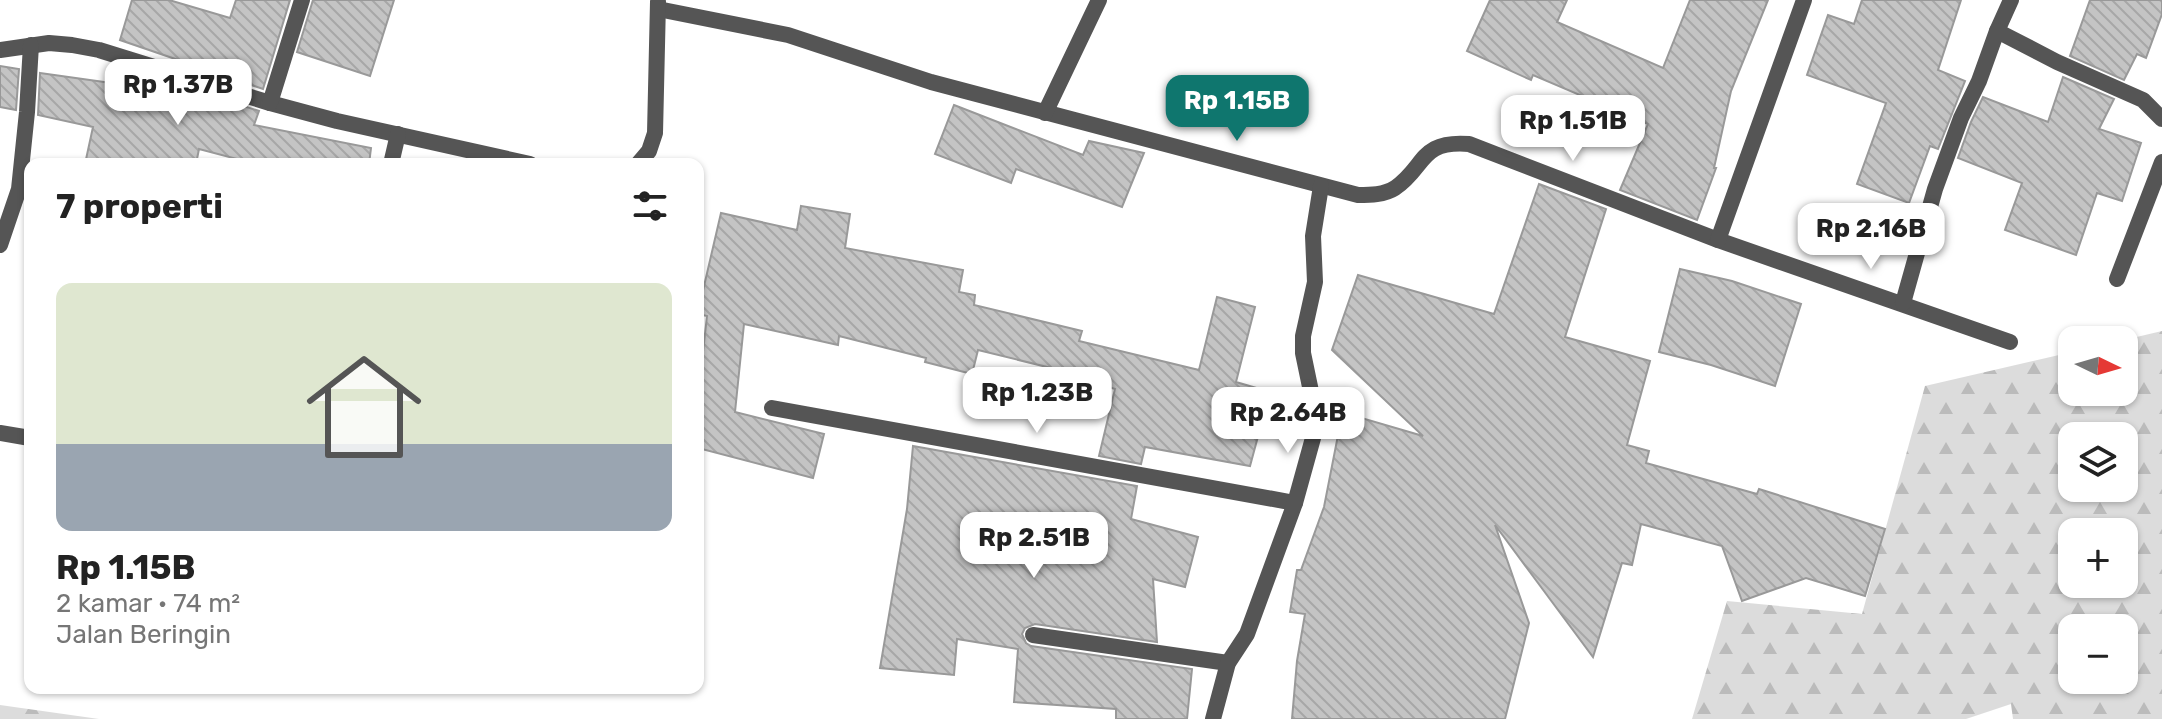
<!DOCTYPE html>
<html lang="id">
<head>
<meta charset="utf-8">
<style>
  :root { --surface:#fff; --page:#f2f2f2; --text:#222; --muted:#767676; --line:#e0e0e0; --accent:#0f766e }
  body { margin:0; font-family:Rubik,sans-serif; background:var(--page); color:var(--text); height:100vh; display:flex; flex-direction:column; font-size:30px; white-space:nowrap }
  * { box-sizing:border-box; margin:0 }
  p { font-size:26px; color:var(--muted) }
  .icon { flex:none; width:44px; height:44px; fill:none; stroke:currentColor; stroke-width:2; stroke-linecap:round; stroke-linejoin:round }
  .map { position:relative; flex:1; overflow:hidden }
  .drawer { position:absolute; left:24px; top:158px; width:680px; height:536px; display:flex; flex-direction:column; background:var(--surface); border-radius:16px; box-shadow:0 2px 6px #0004 }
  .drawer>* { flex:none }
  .needle { width:52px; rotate:95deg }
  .fabs { position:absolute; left:2058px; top:326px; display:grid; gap:16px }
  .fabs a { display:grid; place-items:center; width:80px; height:80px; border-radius:16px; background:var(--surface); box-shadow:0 2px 6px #0004; font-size:40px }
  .price { position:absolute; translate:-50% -68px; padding:0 18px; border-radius:16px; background:#fff; color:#222; font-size:26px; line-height:52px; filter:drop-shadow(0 2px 4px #0008) }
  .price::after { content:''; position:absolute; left:50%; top:48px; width:24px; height:18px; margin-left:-12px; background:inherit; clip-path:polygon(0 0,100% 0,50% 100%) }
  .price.selected { background:var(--accent); color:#fff }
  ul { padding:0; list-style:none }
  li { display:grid; align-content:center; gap:16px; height:424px; padding:0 32px }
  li+li { border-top:2px solid var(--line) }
  li span { display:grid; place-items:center; height:248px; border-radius:16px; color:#555 }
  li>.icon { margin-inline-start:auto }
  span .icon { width:144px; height:144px; fill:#fffc; stroke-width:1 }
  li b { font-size:34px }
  h2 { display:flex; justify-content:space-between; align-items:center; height:96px; padding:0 32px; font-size:34px }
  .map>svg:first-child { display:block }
  .forest { fill:url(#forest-firs); fill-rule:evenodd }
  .building { fill:url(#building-back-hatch); stroke:#999; stroke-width:2 }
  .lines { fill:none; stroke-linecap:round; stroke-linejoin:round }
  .street { stroke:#555; stroke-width:16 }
</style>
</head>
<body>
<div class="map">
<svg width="2162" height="719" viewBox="0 0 2162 719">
  <defs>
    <pattern id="forest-firs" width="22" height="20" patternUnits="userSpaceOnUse" patternTransform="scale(2)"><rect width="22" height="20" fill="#dcdcdc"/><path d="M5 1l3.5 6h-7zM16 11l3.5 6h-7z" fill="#bbb"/></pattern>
    <pattern id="building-back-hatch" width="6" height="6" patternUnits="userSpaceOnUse" patternTransform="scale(2)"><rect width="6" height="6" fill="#c4c4c4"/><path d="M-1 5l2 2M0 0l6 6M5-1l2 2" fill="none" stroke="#a7a7a7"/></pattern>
  </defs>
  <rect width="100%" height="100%" fill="#fff"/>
  <g class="forest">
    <path d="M2162 331V719H2013L2011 704 1966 719H1692L1727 601 1862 614 1925 386 2072 352V392H2124V340ZM2072 436H2124V488H2072ZM2072 532H2124V584H2072ZM2072 628H2124V680H2072Z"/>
    <path d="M0 705 99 719H0Z"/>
  </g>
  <g class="building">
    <path d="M132 0H169L230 18 236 0H290L263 89 120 40Z"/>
    <path d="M313 0H394L370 76 297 52Z"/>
    <path d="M1490 0H1567L1557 22 1663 68 1690 0H1768L1731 91 1714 168H1716L1697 220 1620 190 1648 124 1533 75 1531 80 1467 51Z"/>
    <path d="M1862 0H1961L1938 70 1965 81 1938 149 1930 146 1909 203 1857 184 1886 103 1807 75 1828 15 1854 24Z"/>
    <path d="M2090 0H2162V14L2146 58 2137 54 2124 80 2070 56Z"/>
    <path d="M0 66 19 69 16 110 0 107Z"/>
    <path d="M40 73 218 98 259 111 254 125 371 148 369 164H256L199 149 196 164H85L93 127 38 115Z"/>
    <path d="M2063 77 2114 99 2099 129 2141 143 2122 201 2097 193 2076 255 2005 230 2022 183 1958 158 1971 122 1983 97 2048 122Z"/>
    <path d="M954 105 1083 155 1089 141 1144 153 1122 207 1016 169 1011 183 935 154Z"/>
    <path d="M1539 184 1606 209 1565 337 1650 361 1627 445 1649 451 1646 463 1757 494 1759 489 1885 529 1865 596 1806 578 1742 601 1722 546 1641 524 1632 565 1622 563 1593 657 1495 525 1529 623 1505 719H1292L1297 661 1305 614 1290 612 1297 570H1301L1324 507 1340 425 1356 429 1355 416 1423 436 1332 350 1358 275 1494 314Z"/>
    <path d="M801 206 850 214 845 248 963 270 959 292 975 295 974 305 1082 331 1079 341 1199 370 1217 297 1255 307 1236 382 1270 392 1250 466 1145 447 1141 464 1099 456 1115 389 1102 385 1104 381 978 350 972 374 925 362 926 358 839 336 838 345 744 324 735 412 824 434 813 478 698 448V396L707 316 698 314V312L721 213 797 230Z"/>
    <path d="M1680 269 1732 281 1801 304 1775 386 1711 365 1659 352Z"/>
    <path d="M913 446 1137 486 1131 519 1198 537 1185 587 1153 579 1157 642 1035 624 1025 628 1022 634 1026 643 1031 646 1192 669 1187 719H1116V709L1014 702 1018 649 957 639 954 675 880 668 907 509Z"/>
  </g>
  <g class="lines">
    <g class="street">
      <path d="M658 9 788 35 931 82 1358 195C1370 195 1384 195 1395 188 1426 167 1419 140 1469 144L1718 240 2010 342"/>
      <path d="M1997 31 2011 0"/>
      <path d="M0 50 49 43 72 45 99 50 270 103 337 121 530 164"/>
      <path d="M270 103 302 0"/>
      <path d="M1045 113 1099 0"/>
      <path d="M391 164 398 134"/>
      <path d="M638 164 649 151 655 133 658 2"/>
      <path d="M1718 240 1804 0"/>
      <path d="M0 245 19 189 27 112 31 45"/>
      <path d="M2117 279 2162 162"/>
      <path d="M1903 303 1935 189 1961 118 1979 81 1997 31 2057 62 2143 100 2162 119"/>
      <path d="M772 408 1295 503"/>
      <path d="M0 433 30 438"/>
      <path d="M1033 635 1228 663"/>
      <path d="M1213 719 1228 663 1247 634 1295 503 1313 438 1314 406 1303 353V336L1315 282 1313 236 1321 186"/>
    </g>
  </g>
</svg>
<div class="fabs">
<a><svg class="needle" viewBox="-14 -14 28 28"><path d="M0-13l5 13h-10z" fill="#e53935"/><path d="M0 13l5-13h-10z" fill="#767676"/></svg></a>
<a><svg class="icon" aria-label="layers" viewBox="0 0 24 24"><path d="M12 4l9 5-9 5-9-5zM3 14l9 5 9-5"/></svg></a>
<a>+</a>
<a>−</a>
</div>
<b class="price" style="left:178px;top:127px">Rp 1.37B</b>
<b class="price selected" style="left:1237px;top:143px">Rp 1.15B</b>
<b class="price" style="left:1573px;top:163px">Rp 1.51B</b>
<b class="price" style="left:1871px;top:271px">Rp 2.16B</b>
<b class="price" style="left:1037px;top:435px">Rp 1.23B</b>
<b class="price" style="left:1288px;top:455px">Rp 2.64B</b>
<b class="price" style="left:1034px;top:580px">Rp 2.51B</b>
<section class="drawer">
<h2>7 properti<svg class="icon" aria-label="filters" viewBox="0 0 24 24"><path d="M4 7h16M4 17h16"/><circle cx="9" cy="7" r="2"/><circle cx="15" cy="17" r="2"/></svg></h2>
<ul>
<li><span style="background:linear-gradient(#dfe7d0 65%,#9aa5b1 0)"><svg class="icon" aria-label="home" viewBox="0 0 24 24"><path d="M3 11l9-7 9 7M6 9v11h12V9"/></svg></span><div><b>Rp 1.15B</b><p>2 kamar · 74 m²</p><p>Jalan Beringin</p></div></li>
</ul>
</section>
</div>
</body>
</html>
